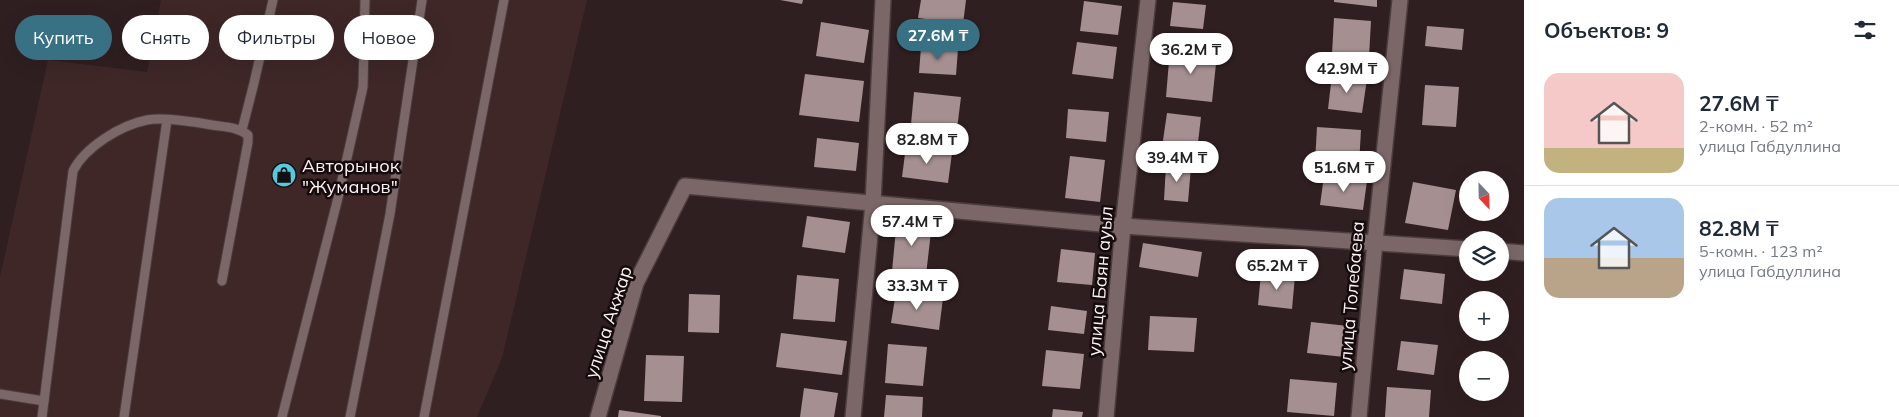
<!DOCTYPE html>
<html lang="ru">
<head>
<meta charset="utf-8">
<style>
  :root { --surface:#fff; --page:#f6f6f7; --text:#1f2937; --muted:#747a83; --line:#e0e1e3; --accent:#387184 }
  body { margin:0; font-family:Mulish,sans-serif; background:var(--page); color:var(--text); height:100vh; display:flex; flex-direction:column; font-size:19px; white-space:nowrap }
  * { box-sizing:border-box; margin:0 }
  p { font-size:16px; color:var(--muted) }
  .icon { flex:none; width:28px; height:28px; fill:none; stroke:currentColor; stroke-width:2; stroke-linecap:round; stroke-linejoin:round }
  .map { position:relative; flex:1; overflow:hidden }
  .sheet { display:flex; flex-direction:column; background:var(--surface); width:375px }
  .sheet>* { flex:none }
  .hud { position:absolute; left:15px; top:15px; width:475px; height:45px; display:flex; gap:10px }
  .needle { width:32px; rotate:158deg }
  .buttons { position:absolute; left:1459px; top:171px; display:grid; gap:10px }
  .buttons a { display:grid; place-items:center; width:50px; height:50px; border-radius:50%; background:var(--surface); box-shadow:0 5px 20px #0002; font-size:25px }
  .price { position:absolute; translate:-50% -42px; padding:0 11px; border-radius:18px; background:#fff; color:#222; font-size:16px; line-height:32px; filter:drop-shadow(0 1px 2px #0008) }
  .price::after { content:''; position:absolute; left:50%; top:30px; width:15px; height:11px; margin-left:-8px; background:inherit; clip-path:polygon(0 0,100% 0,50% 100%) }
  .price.selected { background:var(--accent); color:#fff }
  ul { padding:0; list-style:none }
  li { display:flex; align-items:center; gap:15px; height:125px; padding:0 20px }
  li+li { border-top:1px solid var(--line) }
  li span { display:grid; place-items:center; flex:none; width:140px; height:100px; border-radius:15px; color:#555 }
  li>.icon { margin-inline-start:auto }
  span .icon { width:60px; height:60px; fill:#fffc; stroke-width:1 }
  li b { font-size:21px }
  h2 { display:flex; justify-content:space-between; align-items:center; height:60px; padding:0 20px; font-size:21px }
  .chip { padding:0 18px; border-radius:22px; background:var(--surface); box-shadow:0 5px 20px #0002; font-size:18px; line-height:45px }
  .chip.selected { background:var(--accent); color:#fff }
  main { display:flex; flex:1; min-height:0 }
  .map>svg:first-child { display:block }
  .built { fill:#3f2728 }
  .building { fill:#a58f90 }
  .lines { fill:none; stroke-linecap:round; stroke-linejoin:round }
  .service-casing { stroke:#4a3c3d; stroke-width:11 }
  .minor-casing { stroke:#4a3c3d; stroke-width:18 }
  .service { stroke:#7b6767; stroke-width:9 }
  .minor { stroke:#7b6767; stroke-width:15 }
  .labels { text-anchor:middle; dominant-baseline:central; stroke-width:5; stroke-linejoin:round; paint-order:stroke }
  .poi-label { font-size:18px; fill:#fdf1f1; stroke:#130b0c; text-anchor:start }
  .street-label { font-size:18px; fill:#fdf1f1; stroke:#130b0c }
</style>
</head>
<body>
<main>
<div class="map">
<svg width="1524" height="417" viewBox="0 0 1524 417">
  <rect width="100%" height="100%" fill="#301f20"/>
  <path class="built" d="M161 0H587L502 358 477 417H0V277L48 60 147 72Z"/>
  <g class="building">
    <path d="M780 0H803L802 4Z"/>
    <path d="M921 0H966L963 24 918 18Z"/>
    <path d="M1334 0H1377V7L1334 2Z"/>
    <path d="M1084 1 1122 6 1118 35 1080 31Z"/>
    <path d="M1173 2 1206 5 1203 29 1170 26Z"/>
    <path d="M1334 18 1371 21 1369 57 1332 54Z"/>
    <path d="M821 22 869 30 864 63 816 56Z"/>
    <path d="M1427 26 1464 29 1462 50 1425 46Z"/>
    <path d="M1077 42 1117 47 1113 79 1072 74Z"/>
    <path d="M921 47 958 49 956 75 919 73Z"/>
    <path d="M1170 49 1217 54 1212 102 1166 97Z"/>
    <path d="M805 74 864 81 859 122 799 115Z"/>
    <path d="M1332 75 1367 79 1362 113 1328 109Z"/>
    <path d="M1425 85 1459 87 1456 127 1422 125Z"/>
    <path d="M914 92 961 97 957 129 911 124Z"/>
    <path d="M1068 109 1109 112 1106 142 1066 138Z"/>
    <path d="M1167 113 1201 117 1197 151 1162 147Z"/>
    <path d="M1317 127 1361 130 1359 165 1315 163Z"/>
    <path d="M817 138 859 143 856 171 814 167Z"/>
    <path d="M906 146 952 153 948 183 902 177Z"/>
    <path d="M1070 156 1105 160 1100 202 1065 198Z"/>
    <path d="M1166 165 1191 167 1188 202 1164 200Z"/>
    <path d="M1324 176 1367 181 1363 210 1320 205Z"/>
    <path d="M1413 182 1456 190 1448 230 1405 223Z"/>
    <path d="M807 216 850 222 845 253 802 247Z"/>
    <path d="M897 219 932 223 926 275 892 271Z"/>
    <path d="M1143 243 1202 252 1198 277 1139 267Z"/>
    <path d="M1061 249 1095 253 1092 285 1057 282Z"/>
    <path d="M1404 269 1445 274 1442 304 1400 299Z"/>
    <path d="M1261 273 1295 276 1292 309 1258 305Z"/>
    <path d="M797 275 839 279 835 322 793 319Z"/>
    <path d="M896 292 943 298 939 330 891 323Z"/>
    <path d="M689 294 720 295 719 333 688 332Z"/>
    <path d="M1051 306 1087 311 1084 334 1048 330Z"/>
    <path d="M1150 316 1197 318 1194 352 1148 350Z"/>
    <path d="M1311 322 1348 326 1344 357 1307 353Z"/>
    <path d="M781 333 847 341 842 375 776 367Z"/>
    <path d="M1401 341 1438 345 1434 375 1397 370Z"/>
    <path d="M888 344 927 347 923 386 885 383Z"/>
    <path d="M1046 350 1084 354 1080 389 1042 386Z"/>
    <path d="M646 355 684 356 682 402 644 401Z"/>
    <path d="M1290 379 1337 383 1334 416 1287 412Z"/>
    <path d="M1387 387 1431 390 1429 417H1385Z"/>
    <path d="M804 388 838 393 834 417H800Z"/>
    <path d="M886 395 923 397 922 417H884Z"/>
    <path d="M1053 409 1083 412 1082 417H1052Z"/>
    <path d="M619 410 661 416V417H618Z"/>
  </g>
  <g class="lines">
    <defs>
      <g id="service">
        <path d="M242 130 254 83 273 0"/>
        <path d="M0 394 44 401"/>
        <path d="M42 417 73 171C85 147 121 125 147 120 162 117 196 122 212 125 224 127 238 127 248 135V142L222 281"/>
        <path d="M124 417 167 120"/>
        <path d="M282 417 338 198 363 87 365 0"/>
        <path d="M350 417 390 214 422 0"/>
        <path d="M424 417 504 0"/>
      </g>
      <g id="minor">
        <path d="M1500 251 1524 253"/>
        <path d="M598 417 636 283 685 186 1123 226 1468 249"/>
        <path d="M853 417 873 203 883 0"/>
        <path d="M1106 417 1123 226 1148 0"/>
        <path d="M1359 417 1375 242 1400 0"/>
      </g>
    </defs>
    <use href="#service" class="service-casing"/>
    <use href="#minor" class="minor-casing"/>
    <use href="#service" class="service"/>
    <use href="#minor" class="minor"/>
  </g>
  <defs>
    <symbol id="shop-disc" viewBox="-11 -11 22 22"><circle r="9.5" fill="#56c9e1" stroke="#130b0c"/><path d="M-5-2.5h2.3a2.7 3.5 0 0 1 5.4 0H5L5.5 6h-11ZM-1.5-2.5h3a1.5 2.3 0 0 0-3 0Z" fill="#111"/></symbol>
  </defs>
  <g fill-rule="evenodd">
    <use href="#shop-disc" x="270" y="161" width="28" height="28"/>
  </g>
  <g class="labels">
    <g class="poi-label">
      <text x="302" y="165">Авторынок<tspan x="302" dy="21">"Жуманов"</tspan></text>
    </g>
    <g class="street-label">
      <text transform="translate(1100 281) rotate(-85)">улица Баян ауыл</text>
      <text transform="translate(1351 296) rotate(-85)">улица Толебаева</text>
      <text transform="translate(608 322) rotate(-72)">улица Акжар</text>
    </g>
  </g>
</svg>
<div class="buttons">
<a><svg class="needle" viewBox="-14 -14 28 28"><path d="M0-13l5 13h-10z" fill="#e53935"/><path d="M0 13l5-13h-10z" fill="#747a83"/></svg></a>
<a><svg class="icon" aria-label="layers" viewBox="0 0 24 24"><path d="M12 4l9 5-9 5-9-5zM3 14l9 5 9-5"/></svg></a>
<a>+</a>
<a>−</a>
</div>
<b class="price selected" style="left:938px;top:61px">27.6M ₸</b>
<b class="price" style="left:1191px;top:75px">36.2M ₸</b>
<b class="price" style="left:1347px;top:94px">42.9M ₸</b>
<b class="price" style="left:927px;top:165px">82.8M ₸</b>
<b class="price" style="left:1177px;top:183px">39.4M ₸</b>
<b class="price" style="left:1344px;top:193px">51.6M ₸</b>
<b class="price" style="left:912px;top:247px">57.4M ₸</b>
<b class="price" style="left:1277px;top:291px">65.2M ₸</b>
<b class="price" style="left:917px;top:311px">33.3M ₸</b>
<div class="hud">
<a class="chip selected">Купить</a>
<a class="chip">Снять</a>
<a class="chip">Фильтры</a>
<a class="chip">Новое</a>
</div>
</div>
<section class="sheet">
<h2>Объектов: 9<svg class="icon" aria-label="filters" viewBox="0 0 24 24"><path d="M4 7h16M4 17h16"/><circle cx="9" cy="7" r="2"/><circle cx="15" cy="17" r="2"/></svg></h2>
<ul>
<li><span style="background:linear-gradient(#f6c9c9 75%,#c2b280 0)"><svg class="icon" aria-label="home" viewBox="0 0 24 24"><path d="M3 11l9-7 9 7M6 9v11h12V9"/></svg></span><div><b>27.6M ₸</b><p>2-комн. · 52 m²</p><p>улица Габдуллина</p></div></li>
<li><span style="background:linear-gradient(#a9c7e8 60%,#b9a48a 0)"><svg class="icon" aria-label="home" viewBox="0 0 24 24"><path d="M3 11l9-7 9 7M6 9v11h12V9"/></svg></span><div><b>82.8M ₸</b><p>5-комн. · 123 m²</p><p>улица Габдуллина</p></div></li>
</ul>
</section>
</main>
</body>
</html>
